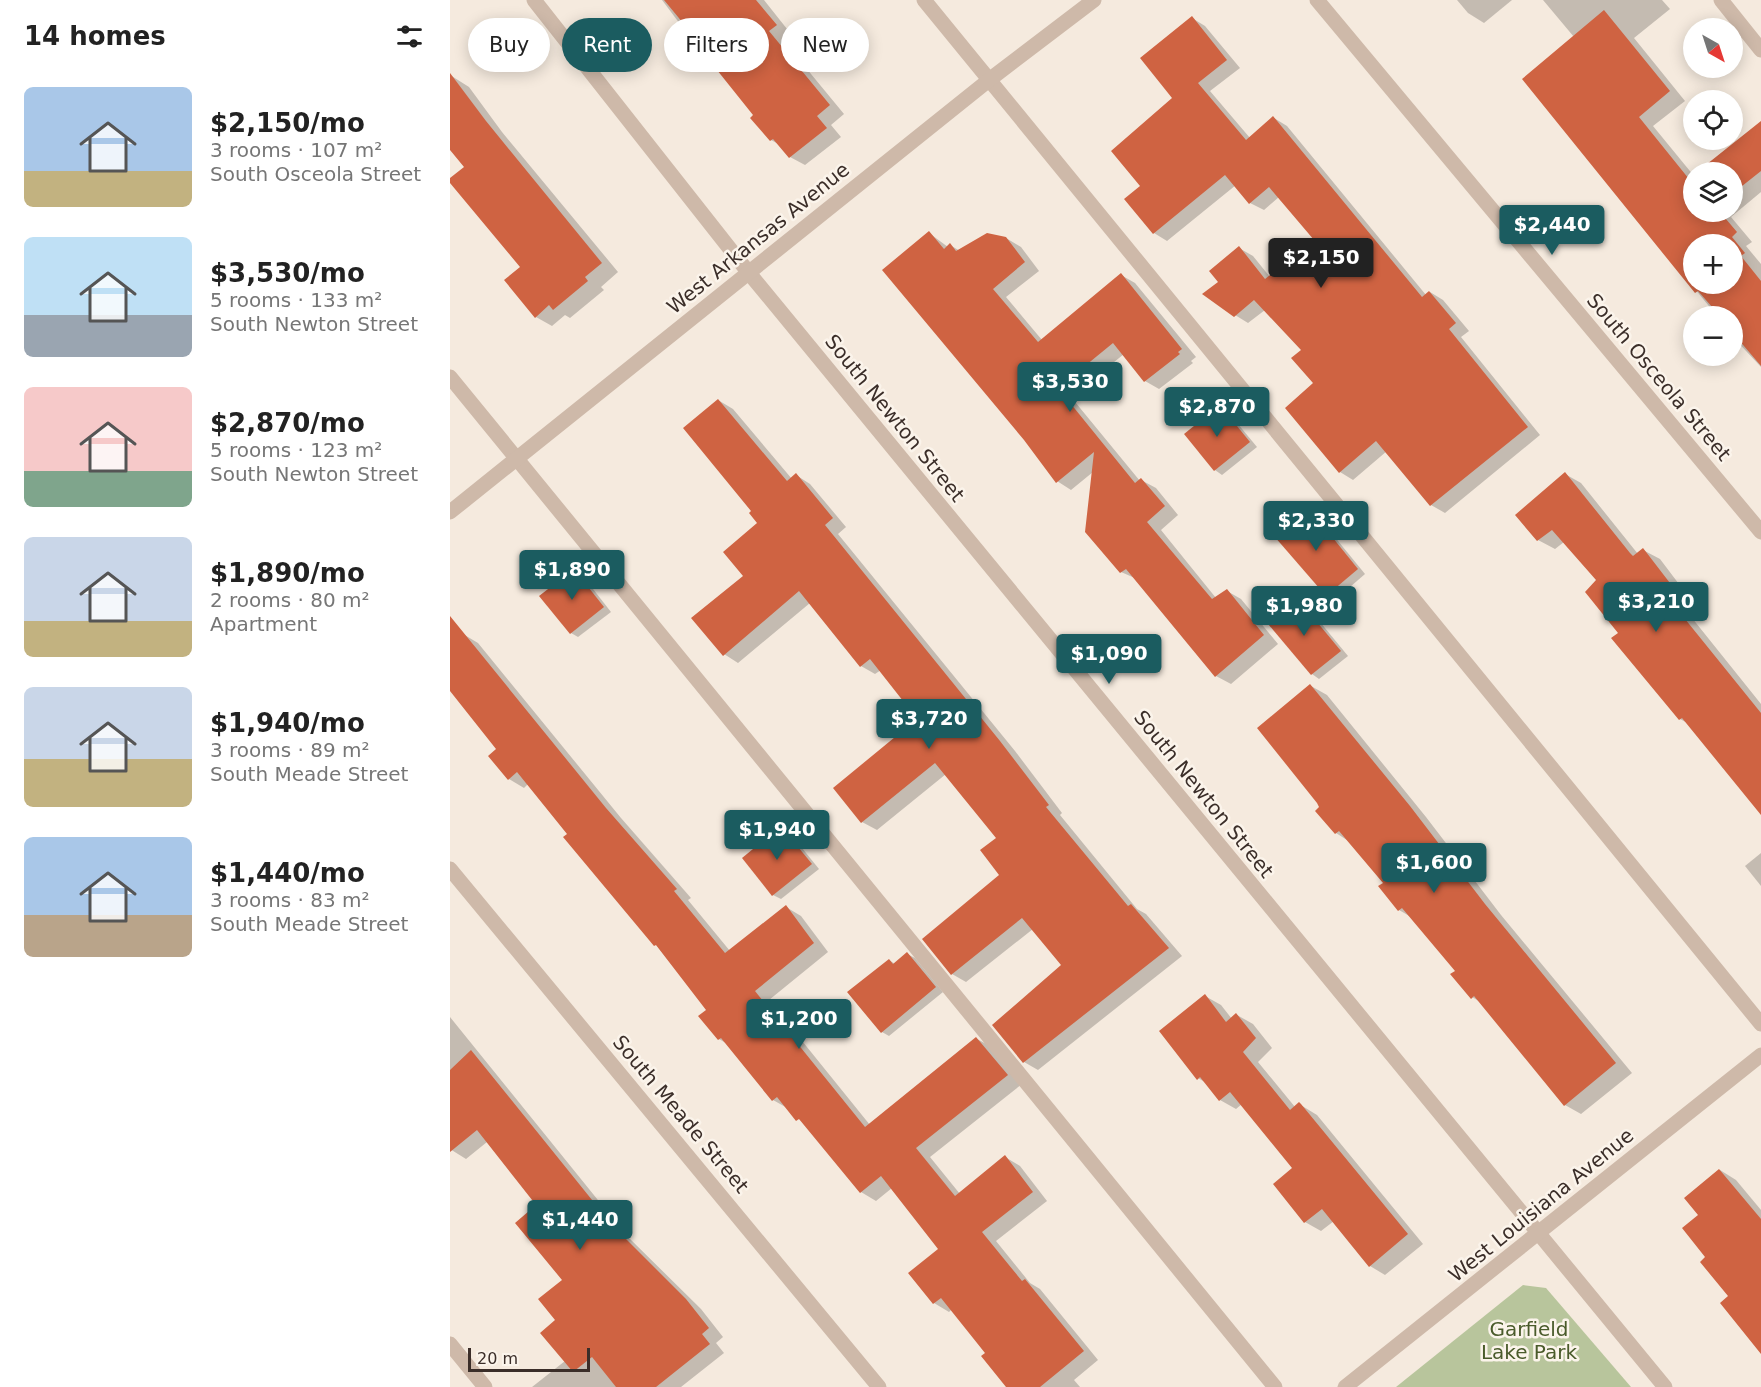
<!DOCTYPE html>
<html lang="en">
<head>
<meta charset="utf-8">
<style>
  :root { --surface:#fff; --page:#f2f2f2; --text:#222; --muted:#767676; --accent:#1b5c60 }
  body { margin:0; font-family:"DejaVu Sans",sans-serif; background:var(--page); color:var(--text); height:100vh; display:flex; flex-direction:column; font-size:22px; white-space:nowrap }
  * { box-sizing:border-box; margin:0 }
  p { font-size:20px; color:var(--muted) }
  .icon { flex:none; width:33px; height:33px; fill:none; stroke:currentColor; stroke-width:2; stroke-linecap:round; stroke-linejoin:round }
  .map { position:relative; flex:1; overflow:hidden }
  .drawer { display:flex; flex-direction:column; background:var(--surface); width:450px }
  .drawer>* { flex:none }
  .top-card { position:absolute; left:18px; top:18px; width:570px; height:54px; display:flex; gap:12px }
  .needle { width:39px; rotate:141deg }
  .controls { position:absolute; left:1233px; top:18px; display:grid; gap:12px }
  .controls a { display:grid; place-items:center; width:60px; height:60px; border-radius:50%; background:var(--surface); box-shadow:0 3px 15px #0003; font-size:30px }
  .scale { position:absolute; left:18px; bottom:15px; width:122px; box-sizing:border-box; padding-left:6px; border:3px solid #3b2e29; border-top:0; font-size:16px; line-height:21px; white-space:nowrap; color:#3b2e29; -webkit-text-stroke:4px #fbf4eb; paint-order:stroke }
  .price { position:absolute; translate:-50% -51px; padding:0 14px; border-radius:6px; background:var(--accent); color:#fff; font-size:20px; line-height:39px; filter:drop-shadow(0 2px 3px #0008) }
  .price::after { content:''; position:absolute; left:50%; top:36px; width:18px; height:14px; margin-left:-9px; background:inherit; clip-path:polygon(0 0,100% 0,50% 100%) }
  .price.active { background:#222; color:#fff }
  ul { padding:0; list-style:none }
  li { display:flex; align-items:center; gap:18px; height:150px; padding:0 24px }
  li span { display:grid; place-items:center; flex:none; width:168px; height:120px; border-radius:9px; color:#555 }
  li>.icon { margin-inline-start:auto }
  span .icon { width:72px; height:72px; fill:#fffc; stroke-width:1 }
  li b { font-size:26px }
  h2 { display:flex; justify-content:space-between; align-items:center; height:72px; padding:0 24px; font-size:26px }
  .pill { padding:0 21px; border-radius:27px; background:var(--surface); box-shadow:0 3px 15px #0003; font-size:21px; line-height:54px }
  .pill.active { background:var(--accent); color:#fff }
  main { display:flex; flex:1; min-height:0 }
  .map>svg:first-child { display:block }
  .green { fill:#b8c59c }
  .shadow { fill:#0003; fill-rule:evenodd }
  .building { fill:#cf6342; fill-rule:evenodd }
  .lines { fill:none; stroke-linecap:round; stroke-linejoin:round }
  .service { stroke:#ceb9a9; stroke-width:15 }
  .minor { stroke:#ceb9a9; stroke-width:15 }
  .tertiary { stroke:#ceb9a9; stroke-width:15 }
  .labels { text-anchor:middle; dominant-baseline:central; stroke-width:5; stroke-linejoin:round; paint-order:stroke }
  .street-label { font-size:20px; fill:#3b2e29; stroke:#fbf4eb }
  .park-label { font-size:20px; fill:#4a5b2b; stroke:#fbf4eb }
</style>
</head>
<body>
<main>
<section class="drawer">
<h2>14 homes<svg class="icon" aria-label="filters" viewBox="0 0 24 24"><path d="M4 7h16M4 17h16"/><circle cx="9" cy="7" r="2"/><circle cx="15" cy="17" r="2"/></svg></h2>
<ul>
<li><span style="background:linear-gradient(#a9c7e8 70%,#c2b280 0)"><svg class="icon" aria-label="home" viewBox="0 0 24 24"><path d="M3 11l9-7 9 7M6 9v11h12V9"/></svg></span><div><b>$2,150/mo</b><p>3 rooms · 107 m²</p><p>South Osceola Street</p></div></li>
<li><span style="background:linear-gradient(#bfe0f5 65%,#9aa5b1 0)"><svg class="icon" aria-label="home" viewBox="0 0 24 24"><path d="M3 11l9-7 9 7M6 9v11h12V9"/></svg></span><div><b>$3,530/mo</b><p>5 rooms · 133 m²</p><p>South Newton Street</p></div></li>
<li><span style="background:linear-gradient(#f6c9c9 70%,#7fa58c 0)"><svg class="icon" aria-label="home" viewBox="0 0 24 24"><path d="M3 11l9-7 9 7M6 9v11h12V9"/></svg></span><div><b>$2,870/mo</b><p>5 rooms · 123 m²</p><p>South Newton Street</p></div></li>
<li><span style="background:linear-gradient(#c9d6e8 70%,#c2b280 0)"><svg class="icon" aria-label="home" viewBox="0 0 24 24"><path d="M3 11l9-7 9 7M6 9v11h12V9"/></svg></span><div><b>$1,890/mo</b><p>2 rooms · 80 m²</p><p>Apartment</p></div></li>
<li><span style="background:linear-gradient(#c9d6e8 60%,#c2b280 0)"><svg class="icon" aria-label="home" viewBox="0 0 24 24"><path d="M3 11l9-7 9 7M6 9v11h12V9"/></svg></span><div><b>$1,940/mo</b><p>3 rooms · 89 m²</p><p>South Meade Street</p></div></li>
<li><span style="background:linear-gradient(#a9c7e8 65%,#b9a48a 0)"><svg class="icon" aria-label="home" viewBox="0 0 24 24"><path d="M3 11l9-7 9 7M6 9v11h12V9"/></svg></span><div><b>$1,440/mo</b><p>3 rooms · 83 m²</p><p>South Meade Street</p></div></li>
</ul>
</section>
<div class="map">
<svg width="1311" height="1387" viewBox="0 0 1311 1387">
  <rect width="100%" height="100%" fill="#f5eade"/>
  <path class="green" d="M1073 1285 1096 1288 1181 1387H946Z"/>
  <g class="shadow">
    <path d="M212 0H314L341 34 333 40 394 114 381 125 391 137 355 165 340 157 332 146 321 140 305 115 258 56 251 52Z"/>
    <path d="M1007 0H1062L1034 23 1018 13Z"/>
    <path d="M1093 0H1212L1220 9 1184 38 1235 101 1203 126 1244 176V212H1282V172H1249L1305 128 1311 131V192L1281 217 1302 242 1296 246 1311 264V367L1282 336V316H1267L1074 79 1124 37ZM1244 244H1282V284H1244Z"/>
    <path d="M742 18 755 26 790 68 760 91 800 138 824 118 837 126 976 295 980 292 993 300 1019 331 1011 337 1090 435 995 513 981 505 937 451 903 480 890 472 853 350 815 310 798 323 785 315 770 282 789 248 803 256 820 277 866 240 829 197 814 210 800 203 786 185 717 241 704 233 692 187 724 98Z"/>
    <path d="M0 75 19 87 52 132 168 272 151 287 154 290 120 318 115 315 102 326 86 317 72 267 0 180 16 167 0 146Z"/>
    <path d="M479 233 498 247 500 245 510 251 556 238 571 247 589 271 556 297 592 340 671 275 685 283 746 357 741 361 743 363 709 389 695 381 674 354 621 397 690 481 691 480 706 488 728 515 711 530 766 598 777 591 791 599 828 644 781 684 766 676 687 579 671 572 643 472 621 490 607 481Z"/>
    <path d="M268 400 283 409 342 479 346 475 360 484 396 527 388 534 565 751 612 813 610 815 687 909 696 914 732 956 588 1070 574 1062 613 965 583 929 516 982 502 974 551 875 549 839 496 774 427 830 412 822 459 728V706L431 670 425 674 411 666 360 603 288 663 274 654 309 523Z"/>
    <path d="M770 407 778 412 807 447 772 475 765 470Z"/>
    <path d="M1115 474 1131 483 1188 554 1193 550 1210 559 1238 596 1230 603 1311 704V812L1239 724 1230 719 1170 633 1148 580 1114 542 1105 549 1088 540 1067 515Z"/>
    <path d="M858 509 866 514 915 574 885 600 877 595Z"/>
    <path d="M124 571 132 575 161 612 128 637 121 633Z"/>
    <path d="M848 601 856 605 898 656 869 679 862 674Z"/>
    <path d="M13 634 28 643 171 818 241 898 238 900 280 951 336 907 351 916 378 952 319 1000 420 1125 527 1039 542 1047 572 1084 480 1157 510 1194 555 1157 570 1166 597 1201 546 1241 580 1283 590 1289 648 1360 624 1380 630 1387H561L502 1309 499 1312 484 1303 490 1249 442 1188 426 1201 411 1192 355 1124 339 1109 323 1100 279 1045 269 1039 258 1010 78 784 74 788 59 779 48 750 0 689V645Z"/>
    <path d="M861 686 877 695 976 817 1051 915 1182 1073 1131 1114 1115 1105 1032 1003 1022 997 1007 971 961 917 949 910 935 883 900 842 886 833 871 807Z"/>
    <path d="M331 828 339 832 369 869 331 899 323 895Z"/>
    <path d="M1311 853V886L1295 866Z"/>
    <path d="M457 954 465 958 493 992 439 1036 432 1032 439 960 445 964Z"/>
    <path d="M755 996 771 1005 782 1019 787 1015 803 1024 822 1048 808 1062 845 1107 849 1104 867 1115 973 1244 935 1275 920 1266 884 1221 871 1231 855 1222 825 1185 845 1169 792 1104 786 1109 770 1100 758 1084 748 1078Z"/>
    <path d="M0 1017 177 1236 251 1309 273 1337 266 1343 274 1353 231 1387H82L115 1361 107 1320 114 1280 89 1206 37 1142 16 1159 0 1149Z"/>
    <path d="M1270 1170 1286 1180 1311 1210V1351L1258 1258 1250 1215Z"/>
  </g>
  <g class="building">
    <path d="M214 0H306L327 25 319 31 380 105 367 116 377 128 339 158 323 139 320 141 300 118 303 115 231 25 233 23Z"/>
    <path d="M1154 10 1220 91 1189 117 1239 179 1244 175V212H1270L1287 232 1282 237 1295 253 1291 256 1311 281V366L1282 332V316H1270L1248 291 1245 293 1072 79ZM1244 244H1282V284H1244Z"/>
    <path d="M742 16 777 60 748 83 796 140 823 116 972 297 979 291 1006 323 999 329 1078 427 980 506 926 441 889 473 835 408 863 383 841 358 851 350 804 300 784 317 752 294 768 282 759 271 789 246 815 279 864 240 819 187 799 204 775 175 703 234 674 199 690 186 661 151 722 98 690 58Z"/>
    <path d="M0 73 36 121 152 263 135 277 138 281 103 310 99 305 85 318 54 280 70 267 0 183V178L14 167 0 150Z"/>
    <path d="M1311 121V171L1282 194V172H1247Z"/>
    <path d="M479 231 494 249 500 243 506 251 537 233 556 237 575 262 543 289 588 342 671 273 732 349 728 352 730 354 694 382 663 343 608 388 685 483 691 478 715 506 697 522 762 599 777 589 814 635 765 677 676 569 670 573 635 532 644 452 606 483 574 440 432 270Z"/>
    <path d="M268 399 337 481 346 473 383 518 375 525 550 741 599 805 596 807 678 906 681 904 719 948 573 1063 542 1025 611 965 572 918 501 975 472 939 549 875 530 850 546 838 485 763 411 823 383 788 456 728 446 715 457 706 420 659 410 667 349 591 273 656 241 618 293 576 273 552 307 523 299 513 301 511 233 428Z"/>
    <path d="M770 405 800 442 764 471 734 434Z"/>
    <path d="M1115 472 1180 553 1183 556 1193 548 1223 587 1214 593 1311 713V815L1232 718 1229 720 1161 638 1168 633 1135 592 1146 580 1102 530 1087 541 1065 515Z"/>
    <path d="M858 507 908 569 876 596 824 536Z"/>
    <path d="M124 569 154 607 120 634 89 596Z"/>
    <path d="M848 599 891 651 861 675 818 624Z"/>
    <path d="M0 616 156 808 227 889 224 891 275 953 336 905 364 943 305 991 415 1127 526 1037 558 1075 466 1148 505 1196 555 1155 583 1192 532 1232 572 1281 575 1279 634 1351 590 1387H556L531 1356 535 1353 491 1298 483 1304 458 1273 488 1249 431 1176 410 1193 349 1119 346 1121 327 1097 322 1101 271 1038 268 1040 248 1016 256 1010 206 945 204 946 113 837 117 834 67 772 58 780 38 756 46 749 0 691Z"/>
    <path d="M860 684 960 806 1035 904 1166 1063 1114 1106 1024 996 1021 999 1000 974 1005 971 952 908 948 911 928 886 933 883 889 831 885 834 865 811 869 807 867 803 807 728Z"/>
    <path d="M331 826 362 864 322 896 292 858Z"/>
    <path d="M457 952 486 987 431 1033 397 992 439 959 443 964Z"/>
    <path d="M755 994 776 1022 786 1013 806 1038 793 1052 840 1110 849 1102 851 1104 958 1234 919 1267 872 1209 854 1223 823 1184 842 1168 780 1092 769 1101 750 1077 747 1080 709 1031Z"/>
    <path d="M21 1050 163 1226 236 1299 259 1328 252 1334 260 1344 206 1387H166L142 1357 123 1372 90 1333 105 1320 88 1299 112 1280 65 1223 86 1205 27 1130 0 1152V1070Z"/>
    <path d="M1269 1169 1311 1219V1354L1270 1303 1278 1296 1250 1262 1255 1257 1232 1228 1248 1215 1234 1198Z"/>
  </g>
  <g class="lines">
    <g class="service">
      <path d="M474 0 1311 1024"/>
      <path d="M1271 0 1311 50"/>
      <path d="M0 377 825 1387"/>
      <path d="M0 1344 35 1387"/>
    </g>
    <g class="minor">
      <path d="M84 0 299 273 1215 1387"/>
      <path d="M867 0 1311 532"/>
      <path d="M0 512 539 80 644 0"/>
      <path d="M0 869 429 1387"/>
    </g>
    <path class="tertiary" d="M895 1387 1311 1055"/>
  </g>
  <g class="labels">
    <g class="street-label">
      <text transform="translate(308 238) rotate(-39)">West Arkansas Avenue</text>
      <text transform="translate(1209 377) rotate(50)">South Osceola Street</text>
      <text transform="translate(445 418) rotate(51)">South Newton Street</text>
      <text transform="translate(754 794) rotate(51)">South Newton Street</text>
      <text transform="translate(231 1114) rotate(50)">South Meade Street</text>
      <text transform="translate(1091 1205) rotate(-39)">West Louisiana Avenue</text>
    </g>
    <g class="park-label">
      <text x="1079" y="1329">Garfield<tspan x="1079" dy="23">Lake Park</tspan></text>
    </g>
  </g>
</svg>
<div class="controls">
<a><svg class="needle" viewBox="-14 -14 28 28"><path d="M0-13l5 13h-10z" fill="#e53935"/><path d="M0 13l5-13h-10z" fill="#767676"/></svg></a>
<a><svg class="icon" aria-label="locate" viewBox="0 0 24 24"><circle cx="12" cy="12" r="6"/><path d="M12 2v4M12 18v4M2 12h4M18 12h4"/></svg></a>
<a><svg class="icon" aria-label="layers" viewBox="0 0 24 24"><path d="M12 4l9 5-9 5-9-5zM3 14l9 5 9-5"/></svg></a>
<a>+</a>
<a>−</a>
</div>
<div class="scale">20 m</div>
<b class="price" style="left:1102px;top:256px">$2,440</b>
<b class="price active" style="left:871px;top:289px">$2,150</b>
<b class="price" style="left:620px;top:413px">$3,530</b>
<b class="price" style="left:767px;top:438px">$2,870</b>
<b class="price" style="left:866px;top:552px">$2,330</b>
<b class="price" style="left:122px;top:601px">$1,890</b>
<b class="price" style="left:1206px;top:633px">$3,210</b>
<b class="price" style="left:854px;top:637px">$1,980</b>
<b class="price" style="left:659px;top:685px">$1,090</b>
<b class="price" style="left:479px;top:750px">$3,720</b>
<b class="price" style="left:327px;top:861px">$1,940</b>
<b class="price" style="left:984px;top:894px">$1,600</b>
<b class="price" style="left:349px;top:1050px">$1,200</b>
<b class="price" style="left:130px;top:1251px">$1,440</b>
<div class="top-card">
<a class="pill">Buy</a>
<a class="pill active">Rent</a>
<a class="pill">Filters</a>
<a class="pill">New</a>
</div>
</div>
</main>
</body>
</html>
